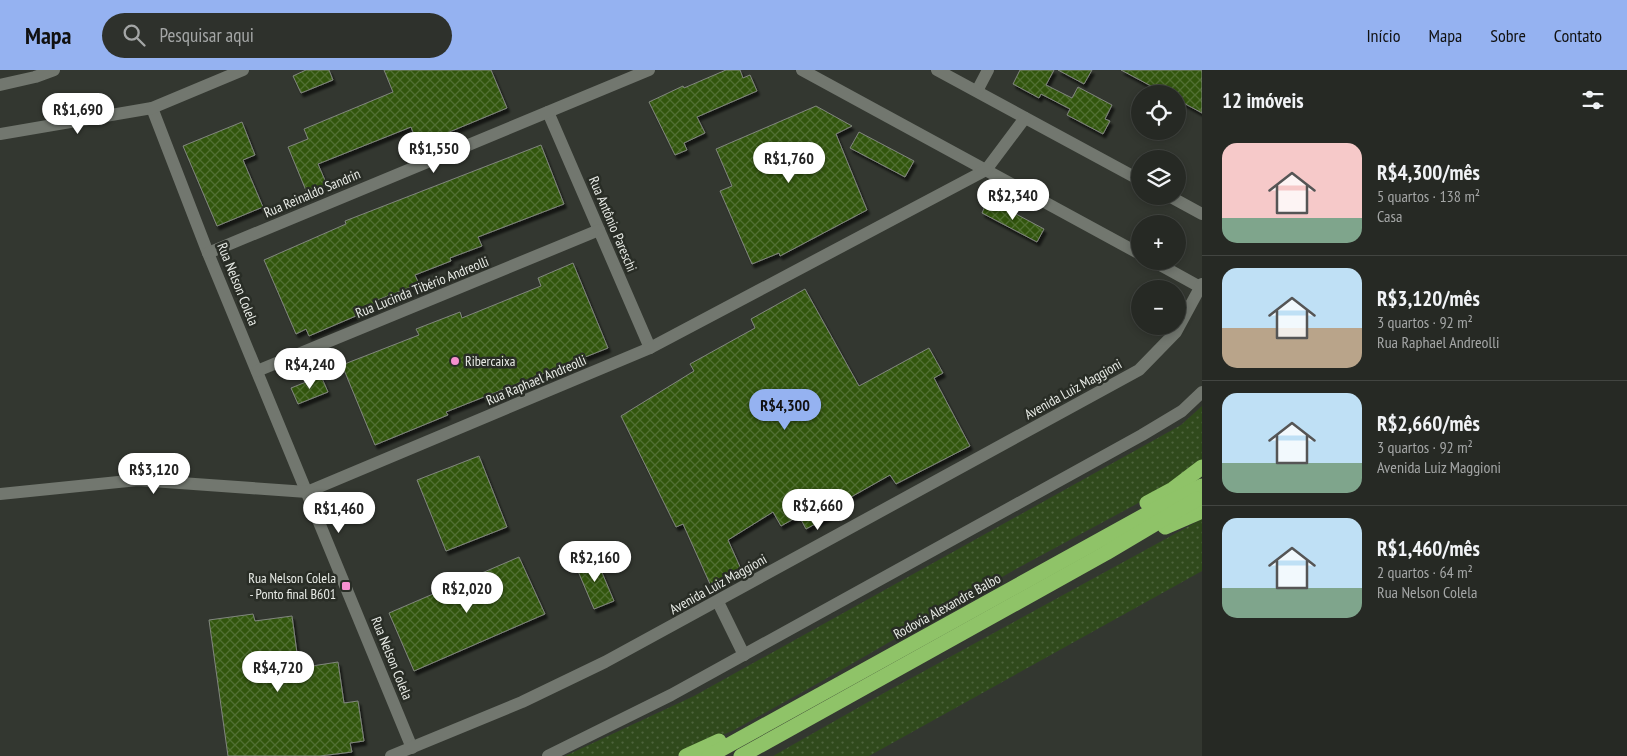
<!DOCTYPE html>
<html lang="pt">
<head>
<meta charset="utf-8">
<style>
  :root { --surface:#262924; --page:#2e312c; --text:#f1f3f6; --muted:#a4a6a6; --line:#424541; --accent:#95b2f1 }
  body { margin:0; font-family:"PT Sans Narrow",sans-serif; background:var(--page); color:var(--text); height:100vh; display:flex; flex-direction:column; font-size:19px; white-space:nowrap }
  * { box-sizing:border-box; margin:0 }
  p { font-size:16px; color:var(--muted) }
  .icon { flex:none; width:28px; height:28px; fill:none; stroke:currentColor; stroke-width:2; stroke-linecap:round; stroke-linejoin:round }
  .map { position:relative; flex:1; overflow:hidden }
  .details { display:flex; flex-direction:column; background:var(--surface); width:425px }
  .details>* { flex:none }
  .controls { position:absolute; left:1131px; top:15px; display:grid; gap:10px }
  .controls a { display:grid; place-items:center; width:55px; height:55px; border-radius:50%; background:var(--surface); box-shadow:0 2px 8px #0003,0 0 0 1px var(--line); font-size:25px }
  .price { position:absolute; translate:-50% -42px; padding:0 11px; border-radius:18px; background:#fff; color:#222; font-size:16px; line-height:32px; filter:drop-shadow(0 1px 2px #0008) }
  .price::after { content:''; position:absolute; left:50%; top:30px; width:15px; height:11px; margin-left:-8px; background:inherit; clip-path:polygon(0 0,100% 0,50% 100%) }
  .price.current { background:var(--accent); color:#111 }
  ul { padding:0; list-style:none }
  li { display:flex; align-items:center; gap:15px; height:125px; padding:0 20px }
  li+li { border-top:1px solid var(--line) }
  li span { display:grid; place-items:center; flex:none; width:140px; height:100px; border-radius:15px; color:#555 }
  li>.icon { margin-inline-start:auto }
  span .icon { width:60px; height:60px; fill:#fffc; stroke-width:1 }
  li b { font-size:21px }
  h2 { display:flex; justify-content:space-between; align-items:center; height:60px; padding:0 20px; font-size:21px }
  header { display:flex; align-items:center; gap:30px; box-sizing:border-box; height:70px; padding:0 25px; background:var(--accent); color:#111 }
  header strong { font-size:24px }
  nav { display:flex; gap:28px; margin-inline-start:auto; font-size:18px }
  .search { width:350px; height:45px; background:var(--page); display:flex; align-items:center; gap:12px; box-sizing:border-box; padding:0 18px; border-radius:28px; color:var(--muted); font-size:19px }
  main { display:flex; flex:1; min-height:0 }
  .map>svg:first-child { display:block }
  .grass { fill:url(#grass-dots) }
  .building { fill:url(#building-cross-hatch); stroke:#81867e; filter:url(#shadow) }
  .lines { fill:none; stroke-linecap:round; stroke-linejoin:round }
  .minor { stroke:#72776f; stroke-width:12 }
  .tertiary { stroke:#72776f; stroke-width:12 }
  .motorway { stroke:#8fc368; stroke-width:15 }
  .poi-dot { fill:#f690cf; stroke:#292d26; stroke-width:2 }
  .labels { text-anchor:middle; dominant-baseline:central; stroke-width:5; stroke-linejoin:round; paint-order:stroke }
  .street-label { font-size:14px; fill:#e9ece7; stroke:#292d26 }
  .poi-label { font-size:14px; fill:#e9ece7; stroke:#292d26; text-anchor:start }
</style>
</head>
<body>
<header>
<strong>Mapa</strong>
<div class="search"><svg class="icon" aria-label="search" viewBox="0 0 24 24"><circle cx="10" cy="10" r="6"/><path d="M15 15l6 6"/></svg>Pesquisar aqui</div>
<nav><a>Início</a><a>Mapa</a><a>Sobre</a><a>Contato</a></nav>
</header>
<main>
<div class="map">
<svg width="1202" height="686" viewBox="0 0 1202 686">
  <defs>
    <pattern id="grass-dots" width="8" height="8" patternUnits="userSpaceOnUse" patternTransform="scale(1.25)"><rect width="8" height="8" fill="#304a1c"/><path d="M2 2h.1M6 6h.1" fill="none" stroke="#4e643d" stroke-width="1.8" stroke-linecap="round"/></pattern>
    <pattern id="building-cross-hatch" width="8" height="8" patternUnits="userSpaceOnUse" patternTransform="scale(1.25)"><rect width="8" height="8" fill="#335710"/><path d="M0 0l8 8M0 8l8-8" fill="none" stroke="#516f33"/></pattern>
    <filter id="shadow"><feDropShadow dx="2.5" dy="4" stdDeviation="1" flood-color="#0009"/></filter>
  </defs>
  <rect width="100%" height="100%" fill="#333730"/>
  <g class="grass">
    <path d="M1202 336V391L1168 417 1016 499 822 611 734 660 676 686H565L694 626 1156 369 1181 355Z"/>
    <path d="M1202 449V501L869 686H773L884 623Z"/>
  </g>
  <g class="building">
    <path d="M306 0H329L333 10 301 23 293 6Z"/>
    <path d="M384 0H491L507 38 418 75 411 57 318 94 327 115 307 123 288 77 308 69 304 59 393 22Z"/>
    <path d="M726 0H740L743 8 750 5 757 21 697 47 705 63 684 73 687 80 675 85 649 32 683 16 684 18Z"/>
    <path d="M1020 0H1054L1046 15 1072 28 1078 17 1112 35 1105 49 1110 51 1103 64 1067 45 1070 39 1041 24 1039 28 1013 14Z"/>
    <path d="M1058 0H1092L1084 14Z"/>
    <path d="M1121 0H1202V43L1178 30V24H1166Z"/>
    <path d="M816 36 852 56 836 64 867 140 780 186 779 183 752 194 720 121 732 116 716 79Z"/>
    <path d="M242 52 255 85 243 90 263 137 217 156 183 76Z"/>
    <path d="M859 62 914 91 905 107 850 78Z"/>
    <path d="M541 75 564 134 478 167 482 176 450 188 451 191 415 205 419 214 375 231 377 237 309 266 306 259 296 264 264 190 346 154 345 151Z"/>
    <path d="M988 129 1044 159 1037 172 982 143Z"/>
    <path d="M573 193 608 278 446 342 448 345 375 375 342 295 419 265 416 259 460 242 462 248 541 216 538 208Z"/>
    <path d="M805 219 859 316 929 278 943 303 934 308 970 376 896 414 890 405 837 435 841 440 806 459 799 446 781 456 773 442 728 470 741 499 710 514 683 454 676 457 621 346 694 301 690 294 755 258 751 249Z"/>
    <path d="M321 306 328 322 298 334 291 318Z"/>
    <path d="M479 386 507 457 446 481 417 410Z"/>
    <path d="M595 486 614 531 594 539 575 494Z"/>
    <path d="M519 487 545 544 414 601 389 543Z"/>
    <path d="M253 544 255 551 292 546 299 598 338 592 344 633 358 631 364 671 350 673 352 682 320 686H228L209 550Z"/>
  </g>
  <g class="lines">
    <g class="minor">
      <path d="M802 0 1140 184"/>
      <path d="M937 0 1140 110"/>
      <path d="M0 15 35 7 54 0"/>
      <path d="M977 21 988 0"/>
      <path d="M152 38 208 183 412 678"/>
      <path d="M548 42 650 278"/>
      <path d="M0 64 152 38 243 0"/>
      <path d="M1169 126 1202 144"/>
      <path d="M208 183 649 0"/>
      <path d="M1153 191 1202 218"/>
      <path d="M257 301 599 160"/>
      <path d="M0 424 138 410 307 422 650 278 986 100 1025 48"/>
    </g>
    <g class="tertiary">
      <path d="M718 532 744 585"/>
      <path d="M391 686 522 632 605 592 1139 300 1176 262 1202 214"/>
      <path d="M548 686 671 625 1142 365 1182 341 1202 322"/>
    </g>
    <g class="motorway">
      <path d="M1147 433 1173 419 1202 397"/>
      <path d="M1165 457 1202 441"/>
      <path d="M686 686 719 671"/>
      <path d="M709 686 1156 439 1202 416"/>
      <path d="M741 686 1106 483 1197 429"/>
    </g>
  </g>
  <g class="poi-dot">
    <circle cx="455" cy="291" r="5"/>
    <rect x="341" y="511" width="10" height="10" rx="2.5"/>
  </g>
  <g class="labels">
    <g class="street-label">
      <text transform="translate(312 123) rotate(-23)">Rua Reinaldo Sandrin</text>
      <text transform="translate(613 154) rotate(67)">Rua Antônio Pareschi</text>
      <text transform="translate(238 214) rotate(68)">Rua Nelson Colela</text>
      <text transform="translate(422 217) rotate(-22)">Rua Lucinda Tibério Andreolli</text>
      <text transform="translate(536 310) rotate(-23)">Rua Raphael Andreolli</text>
      <text transform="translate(1073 319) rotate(-29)">Avenida Luiz Maggioni</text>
      <text transform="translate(718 514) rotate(-29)">Avenida Luiz Maggioni</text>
      <text transform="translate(947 536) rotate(-29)">Rodovia Alexandre Balbo</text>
      <text transform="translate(392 588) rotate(68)">Rua Nelson Colela</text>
    </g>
    <g class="poi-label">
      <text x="465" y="291">Ribercaixa</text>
      <text x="336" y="508" text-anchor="end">Rua Nelson Colela<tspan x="336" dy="16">- Ponto final B601</tspan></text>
    </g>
  </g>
</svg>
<div class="controls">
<a><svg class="icon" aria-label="locate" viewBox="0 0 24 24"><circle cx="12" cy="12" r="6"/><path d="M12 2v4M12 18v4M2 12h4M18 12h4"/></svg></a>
<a><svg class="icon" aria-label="layers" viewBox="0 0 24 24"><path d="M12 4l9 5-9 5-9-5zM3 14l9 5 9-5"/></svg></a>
<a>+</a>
<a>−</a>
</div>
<b class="price" style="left:78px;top:65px">R$1,690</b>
<b class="price" style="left:434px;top:104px">R$1,550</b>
<b class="price" style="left:789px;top:114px">R$1,760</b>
<b class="price" style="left:1013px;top:151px">R$2,340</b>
<b class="price" style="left:310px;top:320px">R$4,240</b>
<b class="price current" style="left:785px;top:361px">R$4,300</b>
<b class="price" style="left:154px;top:425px">R$3,120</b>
<b class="price" style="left:818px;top:461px">R$2,660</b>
<b class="price" style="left:339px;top:464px">R$1,460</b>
<b class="price" style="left:595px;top:513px">R$2,160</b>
<b class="price" style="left:467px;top:544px">R$2,020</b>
<b class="price" style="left:278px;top:623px">R$4,720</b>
</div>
<section class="details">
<h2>12 imóveis<svg class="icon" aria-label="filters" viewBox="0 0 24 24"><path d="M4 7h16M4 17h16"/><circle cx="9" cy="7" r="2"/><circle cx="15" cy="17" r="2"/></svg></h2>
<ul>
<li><span style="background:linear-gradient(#f6c9c9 75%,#7fa58c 0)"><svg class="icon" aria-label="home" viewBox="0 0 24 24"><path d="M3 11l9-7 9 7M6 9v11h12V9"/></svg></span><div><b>R$4,300/mês</b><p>5 quartos · 138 m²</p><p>Casa</p></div></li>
<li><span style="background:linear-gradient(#bfe0f5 60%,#b9a48a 0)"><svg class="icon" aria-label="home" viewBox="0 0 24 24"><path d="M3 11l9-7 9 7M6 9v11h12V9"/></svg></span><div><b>R$3,120/mês</b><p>3 quartos · 92 m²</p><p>Rua Raphael Andreolli</p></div></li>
<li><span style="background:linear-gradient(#bfe0f5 70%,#7fa58c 0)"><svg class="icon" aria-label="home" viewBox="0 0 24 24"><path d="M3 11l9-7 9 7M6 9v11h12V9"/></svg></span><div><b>R$2,660/mês</b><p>3 quartos · 92 m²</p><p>Avenida Luiz Maggioni</p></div></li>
<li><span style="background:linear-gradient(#bfe0f5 70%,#7fa58c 0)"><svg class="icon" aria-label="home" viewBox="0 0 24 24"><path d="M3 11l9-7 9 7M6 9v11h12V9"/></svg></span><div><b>R$1,460/mês</b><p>2 quartos · 64 m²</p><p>Rua Nelson Colela</p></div></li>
</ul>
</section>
</main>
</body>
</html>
